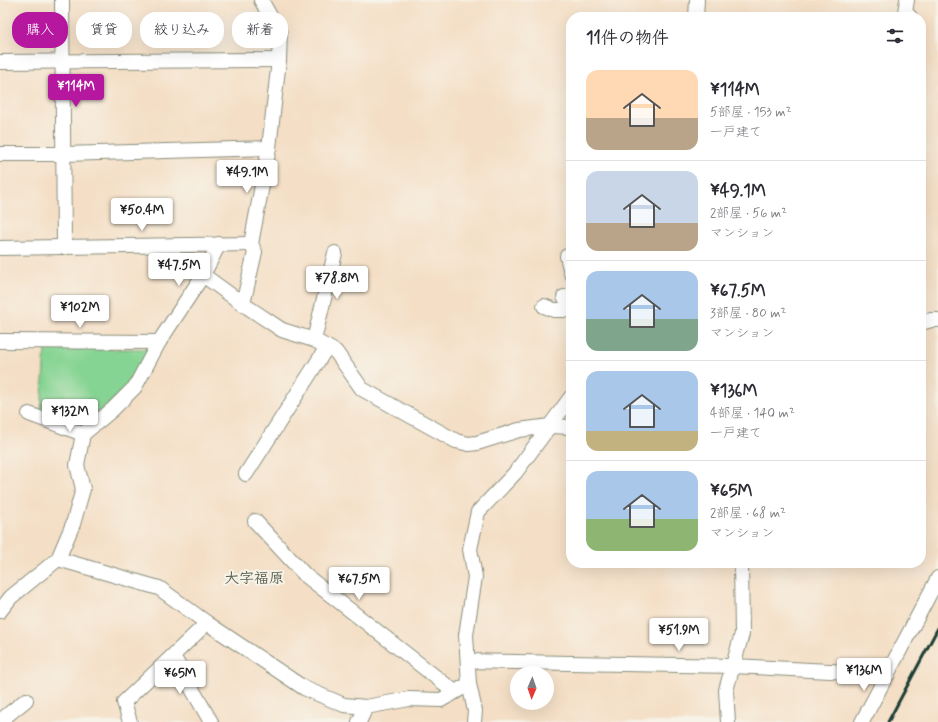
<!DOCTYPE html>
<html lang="ja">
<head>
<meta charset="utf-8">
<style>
  :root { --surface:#fff; --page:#f7f7f7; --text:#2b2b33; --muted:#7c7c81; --line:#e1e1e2; --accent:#b5179e }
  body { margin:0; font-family:Mynerve,"Klee One",sans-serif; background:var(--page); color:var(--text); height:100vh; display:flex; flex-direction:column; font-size:15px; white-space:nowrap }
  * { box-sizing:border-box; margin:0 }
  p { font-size:13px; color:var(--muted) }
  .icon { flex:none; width:22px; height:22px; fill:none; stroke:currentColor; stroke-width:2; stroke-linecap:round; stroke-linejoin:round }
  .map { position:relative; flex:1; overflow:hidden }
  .sheet { position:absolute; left:566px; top:12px; width:360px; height:556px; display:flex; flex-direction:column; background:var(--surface); border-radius:16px; box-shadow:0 4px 16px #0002 }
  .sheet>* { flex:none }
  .top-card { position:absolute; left:12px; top:12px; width:380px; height:36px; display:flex; gap:8px }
  .needle { width:26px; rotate:182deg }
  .buttons { position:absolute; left:510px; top:666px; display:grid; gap:8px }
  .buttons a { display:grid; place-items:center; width:44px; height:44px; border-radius:50%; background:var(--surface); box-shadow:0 4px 16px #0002; font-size:20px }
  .price { position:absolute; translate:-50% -34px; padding:0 9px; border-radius:4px; background:#fff; color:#222; font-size:13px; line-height:26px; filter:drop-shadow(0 1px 2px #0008) }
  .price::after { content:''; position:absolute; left:50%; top:24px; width:12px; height:9px; margin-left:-6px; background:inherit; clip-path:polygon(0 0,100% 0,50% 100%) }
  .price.on { background:var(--accent); color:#fff }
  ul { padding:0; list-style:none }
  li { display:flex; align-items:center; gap:12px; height:100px; padding:0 20px }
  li+li { border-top:1px solid var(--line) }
  li span { display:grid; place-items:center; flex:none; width:112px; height:80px; border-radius:12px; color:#555 }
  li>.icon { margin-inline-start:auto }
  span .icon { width:48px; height:48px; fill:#fffc; stroke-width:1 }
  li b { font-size:17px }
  h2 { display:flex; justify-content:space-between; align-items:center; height:48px; padding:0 20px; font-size:17px }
  .tag { padding:0 14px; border-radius:16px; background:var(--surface); box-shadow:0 4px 16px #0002; font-size:14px; line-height:36px }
  .tag.on { background:var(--accent); color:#fff }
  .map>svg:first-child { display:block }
  .green { fill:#86d493; stroke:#528864 }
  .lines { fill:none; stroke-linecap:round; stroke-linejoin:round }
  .street-casing { stroke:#8a8e7d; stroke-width:16 }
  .street { stroke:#fff; stroke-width:14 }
  .rail { stroke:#1f3d34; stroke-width:3 }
  .labels { text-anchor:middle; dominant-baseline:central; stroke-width:4; stroke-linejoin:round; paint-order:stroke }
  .quarter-label { font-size:15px; font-weight:bold; fill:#5c6152; stroke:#f7f3e8 }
</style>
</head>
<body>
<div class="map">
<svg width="938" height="722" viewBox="0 0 938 722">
  <rect width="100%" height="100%" fill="#f7f3e8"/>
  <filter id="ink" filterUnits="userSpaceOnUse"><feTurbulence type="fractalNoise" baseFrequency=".025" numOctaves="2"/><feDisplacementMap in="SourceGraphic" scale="8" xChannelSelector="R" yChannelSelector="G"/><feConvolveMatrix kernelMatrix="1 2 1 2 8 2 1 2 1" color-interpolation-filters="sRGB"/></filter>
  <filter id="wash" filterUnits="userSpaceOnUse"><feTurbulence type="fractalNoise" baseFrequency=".012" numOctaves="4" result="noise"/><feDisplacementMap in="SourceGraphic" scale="16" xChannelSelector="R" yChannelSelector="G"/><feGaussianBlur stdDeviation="0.9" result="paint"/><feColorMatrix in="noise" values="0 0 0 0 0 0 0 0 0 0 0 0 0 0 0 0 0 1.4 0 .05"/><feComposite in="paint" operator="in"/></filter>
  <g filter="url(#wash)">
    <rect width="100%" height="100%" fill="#f4dfc6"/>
    <path class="green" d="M45 349H149L132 383 84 426 41 412Z"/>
  </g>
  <g filter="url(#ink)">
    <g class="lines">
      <defs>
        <g id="street">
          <path d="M62 0 64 246"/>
          <path d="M261 0 280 34 279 60 269 148 251 244 255 252 243 304 282 330 314 340 336 352 362 389 456 441 469 444 477 443 519 430 550 426 571 427"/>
          <path d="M907 0 905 12 910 17"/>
          <path d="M696 17 697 0"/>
          <path d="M0 62 112 61 279 60"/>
          <path d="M0 154H64L269 148"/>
          <path d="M0 248 251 244"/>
          <path d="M571 255 567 256 571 273"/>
          <path d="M203 275 243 304"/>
          <path d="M564 297H571"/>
          <path d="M544 306 554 310H571"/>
          <path d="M921 323 931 320H938"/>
          <path d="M314 340 335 253"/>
          <path d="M0 341 159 342"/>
          <path d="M29 414 83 434"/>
          <path d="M246 474 327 347"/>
          <path d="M255 521 305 575 455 692"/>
          <path d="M58 559 159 588 207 623 304 688 344 705 366 707 409 699 441 700 469 684"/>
          <path d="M0 611 11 597 58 559 73 524 83 489 77 465 83 434 112 410 135 387 159 342 203 275 219 244"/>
          <path d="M173 656 211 722"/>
          <path d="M468 661 733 666 888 674"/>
          <path d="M0 721 26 700"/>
          <path d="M130 722 124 702 207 623"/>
          <path d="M359 722 366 707"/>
          <path d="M474 722 475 711 469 684 466 635 475 577 470 549 478 512 515 473 571 397"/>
          <path d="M728 722 726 690 742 634 741 563"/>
          <path d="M862 722 938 578"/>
        </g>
      </defs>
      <use href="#street" class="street-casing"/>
      <use href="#street" class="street"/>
      <path class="rail" d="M888 722 938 628"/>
    </g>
  </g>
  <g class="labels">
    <g class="quarter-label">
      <text x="254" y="579">大字福原</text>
    </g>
  </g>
</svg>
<div class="buttons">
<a><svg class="needle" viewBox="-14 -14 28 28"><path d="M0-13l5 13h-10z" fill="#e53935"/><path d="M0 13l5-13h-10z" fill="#7c7c81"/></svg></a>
</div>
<b class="price on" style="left:76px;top:108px">¥114M</b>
<b class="price" style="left:247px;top:194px">¥49.1M</b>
<b class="price" style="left:142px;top:232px">¥50.4M</b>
<b class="price" style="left:179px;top:287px">¥47.5M</b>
<b class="price" style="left:337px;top:300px">¥78.8M</b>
<b class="price" style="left:80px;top:329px">¥102M</b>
<b class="price" style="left:70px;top:433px">¥132M</b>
<b class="price" style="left:359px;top:601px">¥67.5M</b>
<b class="price" style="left:679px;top:652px">¥51.9M</b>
<b class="price" style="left:864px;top:692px">¥136M</b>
<b class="price" style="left:180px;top:695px">¥65M</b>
<div class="top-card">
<a class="tag on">購入</a>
<a class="tag">賃貸</a>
<a class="tag">絞り込み</a>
<a class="tag">新着</a>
</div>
<section class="sheet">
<h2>11件の物件<svg class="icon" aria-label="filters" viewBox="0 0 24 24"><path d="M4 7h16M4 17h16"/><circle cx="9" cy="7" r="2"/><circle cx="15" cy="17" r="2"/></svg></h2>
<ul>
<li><span style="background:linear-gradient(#ffd9b3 60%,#b9a48a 0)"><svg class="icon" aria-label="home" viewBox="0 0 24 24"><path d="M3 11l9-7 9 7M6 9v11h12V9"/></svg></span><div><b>¥114M</b><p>5部屋 · 153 m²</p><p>一戸建て</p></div></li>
<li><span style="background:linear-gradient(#c9d6e8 65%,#b9a48a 0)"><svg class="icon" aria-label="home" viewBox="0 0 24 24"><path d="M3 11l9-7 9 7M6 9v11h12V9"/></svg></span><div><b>¥49.1M</b><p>2部屋 · 56 m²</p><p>マンション</p></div></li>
<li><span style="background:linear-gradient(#a9c7e8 60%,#7fa58c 0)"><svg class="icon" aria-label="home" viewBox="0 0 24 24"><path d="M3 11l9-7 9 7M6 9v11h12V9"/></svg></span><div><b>¥67.5M</b><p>3部屋 · 80 m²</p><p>マンション</p></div></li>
<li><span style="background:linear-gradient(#a9c7e8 75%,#c2b280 0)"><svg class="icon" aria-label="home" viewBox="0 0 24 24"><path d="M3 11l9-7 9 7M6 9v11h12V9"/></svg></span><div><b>¥136M</b><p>4部屋 · 140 m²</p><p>一戸建て</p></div></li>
<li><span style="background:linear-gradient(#a9c7e8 60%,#8fb573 0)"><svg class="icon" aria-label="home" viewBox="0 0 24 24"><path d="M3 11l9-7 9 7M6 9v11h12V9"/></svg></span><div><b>¥65M</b><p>2部屋 · 68 m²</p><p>マンション</p></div></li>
</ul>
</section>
</div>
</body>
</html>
